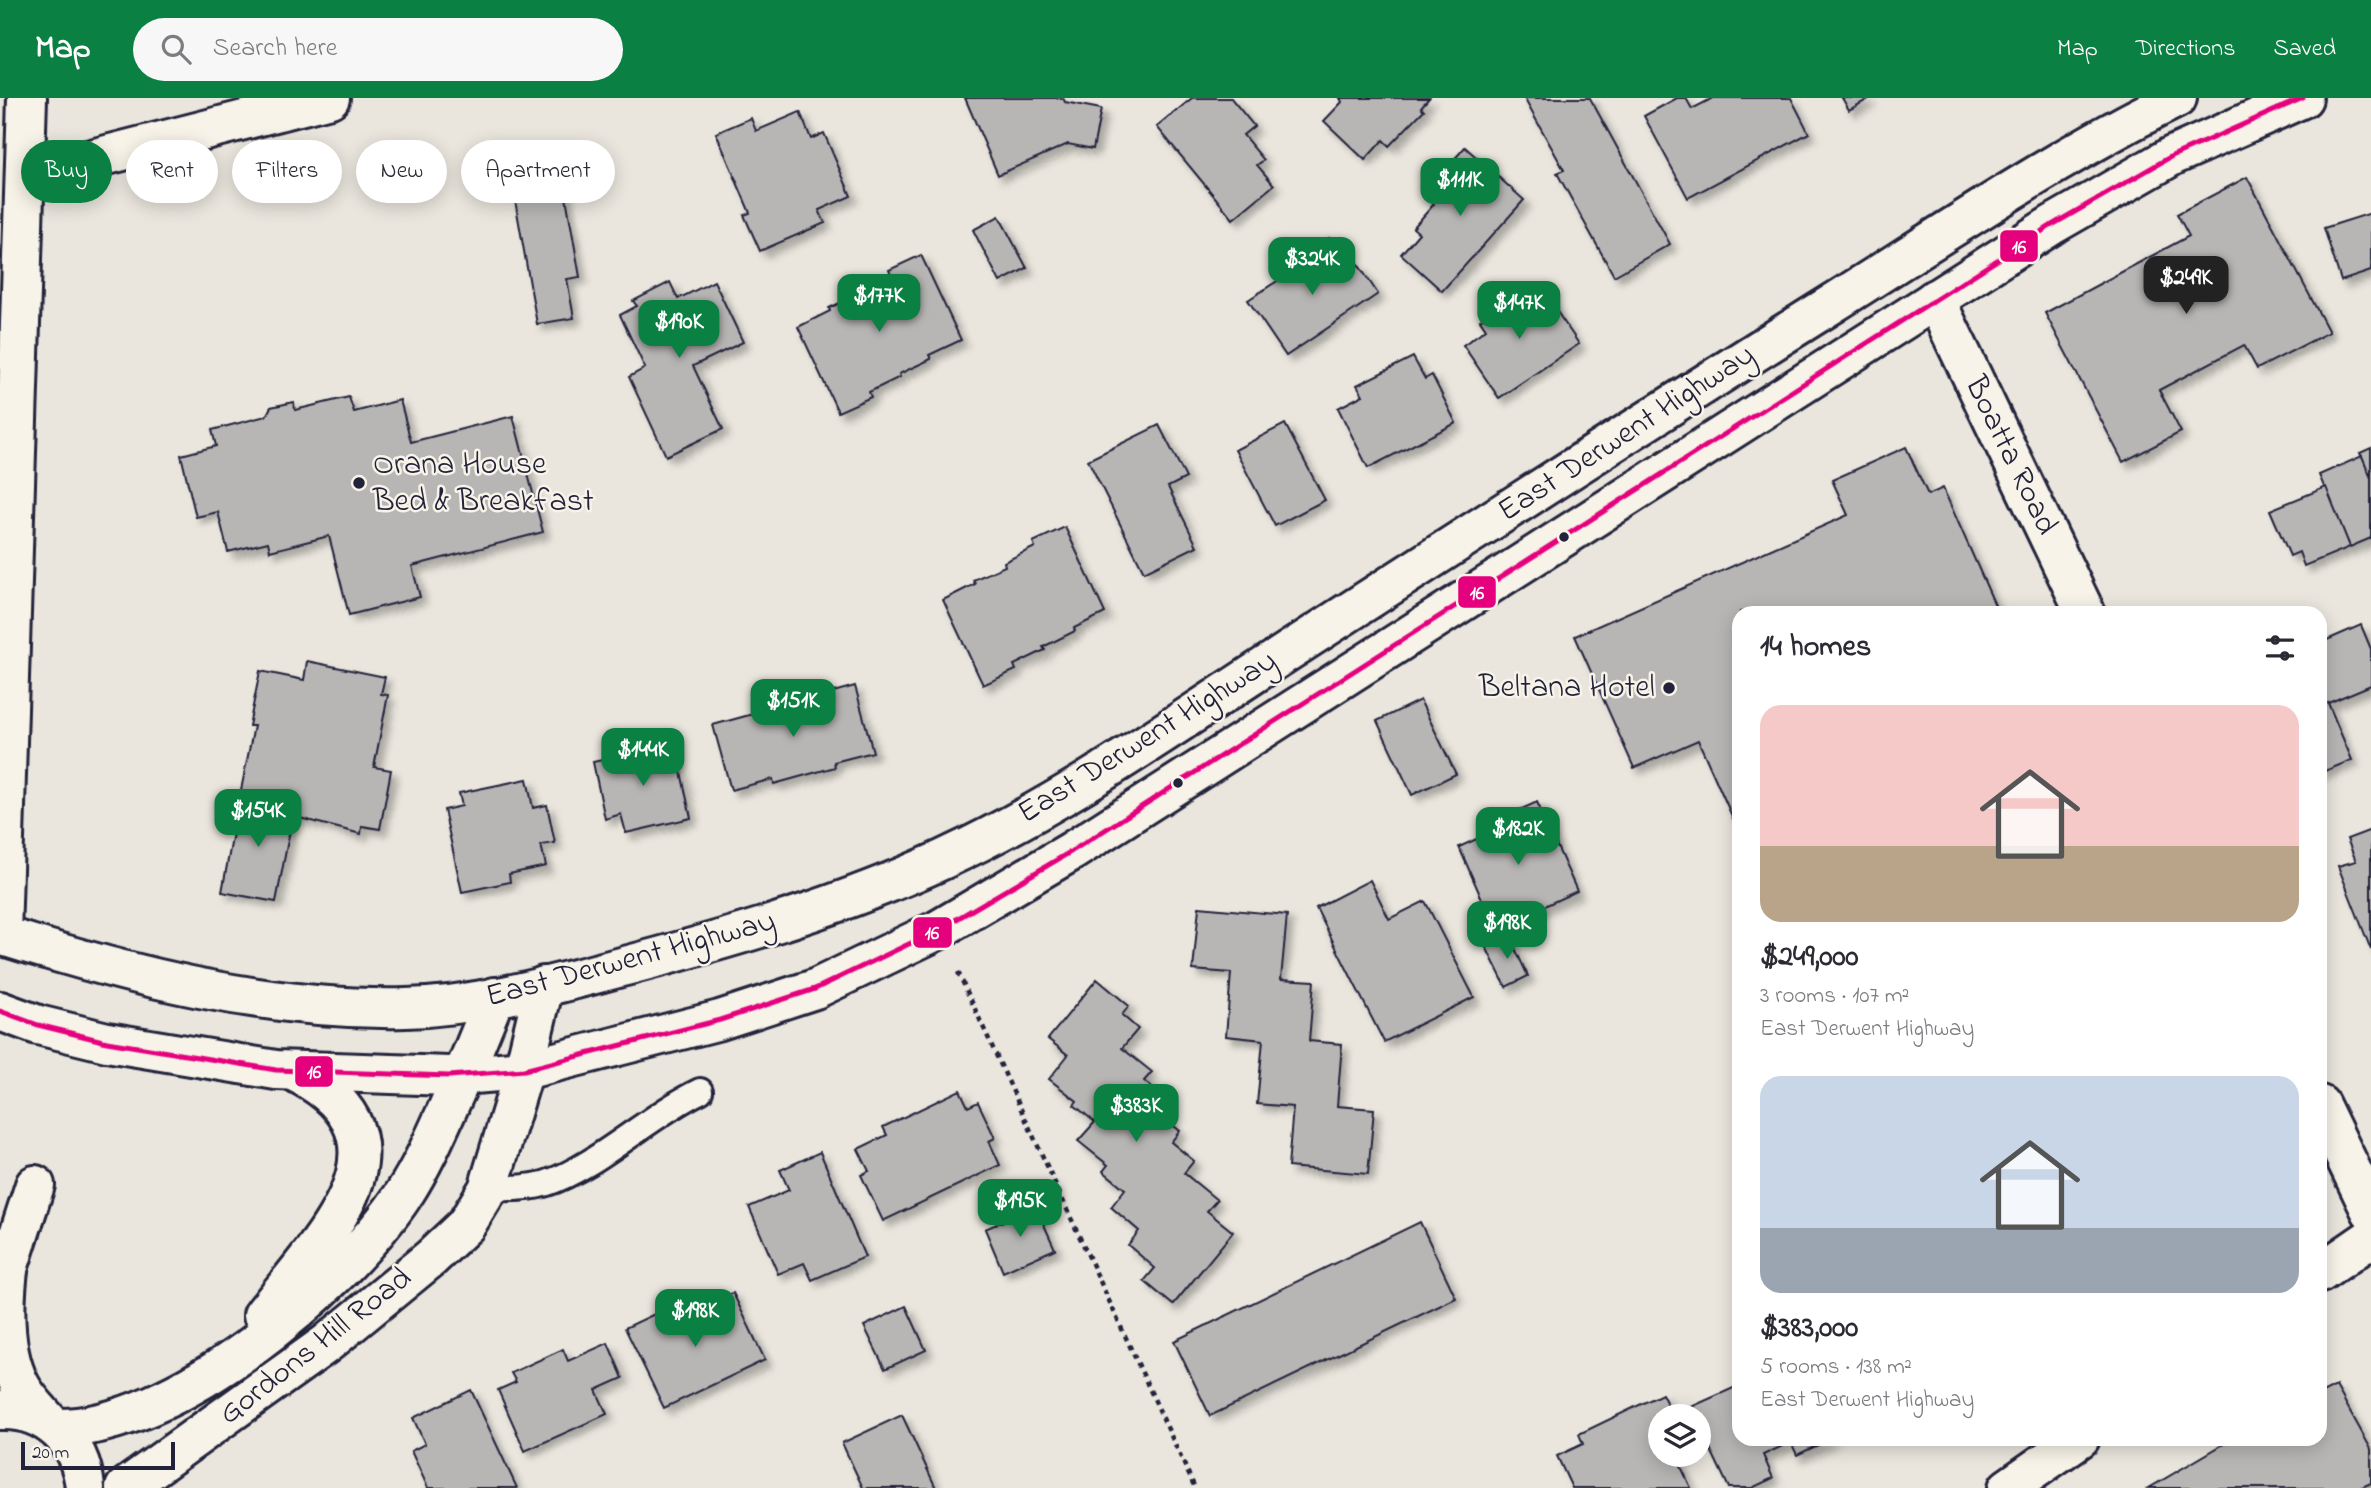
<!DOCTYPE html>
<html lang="en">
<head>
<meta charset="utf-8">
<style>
  :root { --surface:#fff; --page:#f7f7f7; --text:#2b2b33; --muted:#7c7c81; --accent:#0b8043 }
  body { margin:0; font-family:"Indie Flower",sans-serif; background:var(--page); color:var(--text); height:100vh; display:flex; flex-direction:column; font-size:26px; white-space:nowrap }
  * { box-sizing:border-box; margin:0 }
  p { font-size:23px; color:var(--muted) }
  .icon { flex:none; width:38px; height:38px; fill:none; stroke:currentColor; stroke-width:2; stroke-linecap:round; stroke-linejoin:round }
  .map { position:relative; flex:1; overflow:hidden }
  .panel { position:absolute; left:1732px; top:508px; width:595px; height:840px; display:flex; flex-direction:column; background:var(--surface); border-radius:21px; box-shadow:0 4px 18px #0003 }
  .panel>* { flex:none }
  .guide { position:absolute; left:21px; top:42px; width:665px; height:63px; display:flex; gap:14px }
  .buttons { position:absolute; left:1648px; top:1306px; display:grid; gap:14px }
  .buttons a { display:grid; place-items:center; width:63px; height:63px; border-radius:50%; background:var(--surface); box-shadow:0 4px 18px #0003; font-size:35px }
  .scale { position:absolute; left:21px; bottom:18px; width:154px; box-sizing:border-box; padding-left:7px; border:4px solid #22223b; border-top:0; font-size:19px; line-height:24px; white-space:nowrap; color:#22223b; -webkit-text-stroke:5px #f7f3e8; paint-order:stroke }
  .price { position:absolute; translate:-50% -60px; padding:0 16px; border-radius:14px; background:var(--accent); color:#fff; font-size:23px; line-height:46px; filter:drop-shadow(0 2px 4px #0008) }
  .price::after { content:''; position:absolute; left:50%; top:42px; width:21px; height:16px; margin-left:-10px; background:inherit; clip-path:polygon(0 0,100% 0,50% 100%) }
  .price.current { background:#222; color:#fff }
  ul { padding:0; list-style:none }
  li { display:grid; align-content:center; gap:14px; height:371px; padding:0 28px }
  li span { display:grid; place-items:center; height:217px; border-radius:21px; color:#555 }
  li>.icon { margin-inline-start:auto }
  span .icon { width:126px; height:126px; fill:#fffc; stroke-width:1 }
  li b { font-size:30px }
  h2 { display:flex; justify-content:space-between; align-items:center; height:84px; padding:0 28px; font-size:30px }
  .pill { padding:0 24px; border-radius:32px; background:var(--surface); box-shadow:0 4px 18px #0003; font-size:24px; line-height:63px }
  .pill.current { background:var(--accent); color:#fff }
  header { display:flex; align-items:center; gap:42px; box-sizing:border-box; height:98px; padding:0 35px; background:var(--accent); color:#fff }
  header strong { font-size:33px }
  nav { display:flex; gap:38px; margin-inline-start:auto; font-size:24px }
  .search { width:490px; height:63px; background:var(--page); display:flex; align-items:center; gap:18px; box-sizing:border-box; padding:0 24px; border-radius:38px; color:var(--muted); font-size:26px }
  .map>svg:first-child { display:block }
  .building { fill:#b8b6b5; stroke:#22223b; stroke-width:2; filter:url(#shadow) }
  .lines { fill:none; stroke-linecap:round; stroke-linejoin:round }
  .service-casing { stroke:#22223b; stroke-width:30 }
  .minor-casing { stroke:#22223b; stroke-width:44 }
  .secondary-casing { stroke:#22223b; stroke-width:44 }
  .primary-casing { stroke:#22223b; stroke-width:44 }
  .path { stroke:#22223b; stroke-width:4.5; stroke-dasharray:5 5; stroke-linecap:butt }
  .service { stroke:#f7f3e8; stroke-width:24 }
  .minor { stroke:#f7f3e8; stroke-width:38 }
  .secondary { stroke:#f7f3e8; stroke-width:38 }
  .primary { stroke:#f7f3e8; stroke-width:38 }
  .bus-1-casing { stroke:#f7f3e8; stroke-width:10 }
  .bus-1 { stroke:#e5007d; stroke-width:5 }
  .poi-dot { fill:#22223b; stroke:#f7f3e8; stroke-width:2.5 }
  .labels { text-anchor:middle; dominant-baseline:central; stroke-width:5; stroke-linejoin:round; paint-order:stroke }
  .street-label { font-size:32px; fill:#22223b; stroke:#f7f3e8 }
  .poi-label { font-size:32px; fill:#22223b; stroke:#f7f3e8; text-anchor:start }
  .line-badge { stroke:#f7f3e8; stroke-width:2.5 }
  .badge-label { font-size:19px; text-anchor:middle; font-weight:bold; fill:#fff }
</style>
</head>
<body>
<header>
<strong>Map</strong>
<div class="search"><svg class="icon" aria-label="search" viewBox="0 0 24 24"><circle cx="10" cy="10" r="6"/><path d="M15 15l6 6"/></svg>Search here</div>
<nav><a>Map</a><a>Directions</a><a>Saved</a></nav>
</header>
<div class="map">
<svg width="2371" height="1390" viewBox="0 0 2371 1390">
  <defs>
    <filter id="shadow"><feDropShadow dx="6" dy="6" stdDeviation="3.5" flood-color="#0004"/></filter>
  </defs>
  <rect width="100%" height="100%" fill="#eae6de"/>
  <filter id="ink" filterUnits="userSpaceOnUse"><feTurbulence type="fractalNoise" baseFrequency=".0143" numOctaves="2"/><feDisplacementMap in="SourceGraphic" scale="14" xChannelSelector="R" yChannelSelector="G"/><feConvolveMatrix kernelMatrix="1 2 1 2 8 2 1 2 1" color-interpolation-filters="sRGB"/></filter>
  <g filter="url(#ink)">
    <g class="building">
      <path d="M965 0H1063L1065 4 1101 11 1093 51 1068 46 998 77Z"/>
      <path d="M1192 0H1231L1254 28 1243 37 1264 62 1257 67 1274 87 1233 121 1157 29Z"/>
      <path d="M1429 0 1421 9 1424 12 1389 48 1383 42 1365 62 1324 23 1342 4 1340 0Z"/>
      <path d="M1524 0H1590L1670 146 1614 178 1557 75 1564 72Z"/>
      <path d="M1677 0H1686L1692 11 1713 0H1791L1809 35 1688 100 1644 18Z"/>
      <path d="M1842 0H1868L1869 1 1849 12Z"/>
      <path d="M800 14 811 41 824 35 851 98 819 112 825 125 760 153 744 117 750 115 716 35 751 20 756 33Z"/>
      <path d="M1465 49 1524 102 1442 193 1401 156 1419 135 1413 130 1434 106 1423 97Z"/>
      <path d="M2247 79 2329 234 2257 271 2244 247 2159 292 2181 334 2123 364 2045 215 2189 138 2177 116Z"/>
      <path d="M563 82 580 179 567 181 574 220 537 226 513 91Z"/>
      <path d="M2371 115V173L2341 183 2324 130Z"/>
      <path d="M999 118 1027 170 1000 184 973 132Z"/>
      <path d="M1329 140 1350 171 1358 166 1378 196 1286 258 1248 202 1288 176 1284 171Z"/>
      <path d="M921 157 961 242 929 257 931 261 899 276 900 279 869 294 871 299 838 314 798 229 830 213 829 210 861 195 859 191 891 177 889 172Z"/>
      <path d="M714 183 743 244 693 268 723 331 666 358 629 279 645 270 620 217 637 208 633 203 670 184 678 201Z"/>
      <path d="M1530 188 1542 206 1549 202 1579 246 1499 300 1463 247 1486 231 1480 222Z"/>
      <path d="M1413 259 1425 281 1432 277 1456 325 1368 370 1338 310 1363 297 1357 287Z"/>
      <path d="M349 299 354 314 400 302 411 344 513 318 543 434 412 468 420 499 349 517 329 438 270 453 268 444 228 454 218 414 196 419 181 357 216 348 212 332 266 318 271 309 294 304 295 312Z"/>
      <path d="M1285 326 1325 402 1275 428 1235 352Z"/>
      <path d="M1159 327 1186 380 1168 389 1197 448 1144 474 1088 362Z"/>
      <path d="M1906 349 1928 397 1943 390 1998 514H1740V736L1698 642 1634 670 1575 538 1848 417 1832 382Z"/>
      <path d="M2371 350V380L2360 355Z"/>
      <path d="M2362 358 2371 380V440L2350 449 2319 377Z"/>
      <path d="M2326 389 2350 449 2304 468 2299 454 2290 458 2270 412Z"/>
      <path d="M1065 429 1105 515 1074 530 1075 533 1043 549 1045 552 1014 567 1016 572 983 587 943 502 975 486 973 482 1005 468 1004 464 1035 449 1033 444Z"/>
      <path d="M2361 527 2371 551V587L2328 605 2352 662 2320 675V545Z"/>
      <path d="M307 563 385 579 381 596 388 597 374 669 391 672 380 731 362 728 361 736 292 718 294 711 240 697 254 628H249L260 573 304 582Z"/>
      <path d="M855 588 873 654 834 664 835 669 774 686 773 681 731 692 713 627Z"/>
      <path d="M1420 602 1456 676 1412 697 1377 623Z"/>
      <path d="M675 646 691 720 626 735 621 716 605 721 593 664Z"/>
      <path d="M527 681 533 710 547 707 555 745 541 747 546 768 509 776 510 784 462 794 444 712 462 708 459 695Z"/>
      <path d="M240 697 294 711 276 804 222 794Z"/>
      <path d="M1537 704 1577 793 1495 831 1459 749 1501 730 1497 722Z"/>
      <path d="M2371 732V852L2338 768 2356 763 2347 741Z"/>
      <path d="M1370 782 1389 821 1425 803 1474 899 1384 944 1316 810Z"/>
      <path d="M1199 809 1287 817 1281 881 1314 883 1309 943 1342 946 1337 1008 1374 1011 1368 1076 1288 1069 1293 1009 1257 1006 1263 942 1226 938 1231 875 1193 872Z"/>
      <path d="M1509 838 1528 878 1506 889 1486 849Z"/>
      <path d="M1097 881 1129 908 1122 917 1138 931 1122 950 1152 974 1144 983 1166 1002 1157 1014 1180 1033 1171 1044 1194 1063 1184 1075 1217 1102 1207 1113 1233 1134 1173 1207 1144 1183 1155 1170 1128 1147 1139 1133 1111 1109 1125 1091 1103 1073 1108 1067 1078 1043 1095 1024 1074 1007 1077 1003 1049 981 1068 957 1048 941Z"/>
      <path d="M960 992 968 1009 978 1004 995 1040 989 1043 1000 1067 883 1123 861 1077 869 1073 858 1051 887 1037 883 1029Z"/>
      <path d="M820 1054 865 1159 812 1182 804 1165 778 1176 749 1109 789 1092 780 1072Z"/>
      <path d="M1036 1109 1055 1151 1003 1174 985 1131Z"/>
      <path d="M1420 1124 1456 1200 1210 1318 1174 1243Z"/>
      <path d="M733 1195 765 1262 664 1310 625 1230 667 1210 673 1224Z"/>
      <path d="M906 1208 926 1252 885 1271 864 1228Z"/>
      <path d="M608 1245 623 1280 596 1292 607 1316 525 1353 498 1292 516 1284 511 1275 563 1251 568 1263Z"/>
      <path d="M1740 1287V1340H1833L1797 1357 1791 1344 1763 1357 1773 1380 1752 1390H1729L1699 1327V1318H1695L1691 1309Z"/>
      <path d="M2336 1288 2371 1351V1385L2360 1390H2149L2234 1340H2320V1296Z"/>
      <path d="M471 1292 517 1390H428L411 1353 425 1346 413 1320Z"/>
      <path d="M1662 1296 1673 1318H1661V1356H1691L1678 1362 1691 1390H1572L1557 1358 1583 1346 1579 1336Z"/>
      <path d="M902 1317 936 1390H863L842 1345Z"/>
    </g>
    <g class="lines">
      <defs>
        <path id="service" d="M488 1091C507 1090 528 1091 547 1085 596 1069 650 1017 700 993"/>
        <g id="minor">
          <path d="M25 78 330 0"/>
          <path d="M1935 201 2085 514"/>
          <path d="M1 837 27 0"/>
          <path d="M2320 1007 2371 1113"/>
          <path d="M9 1164C4 1201 2 1252 20 1287 27 1301 40 1313 50 1325"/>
          <path d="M2320 1175 2371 1140"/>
          <path d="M3 1186 35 1087"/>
          <path d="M2008 1390 2080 1340"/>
        </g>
        <g id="secondary">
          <path d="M263 1217C322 1141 428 1040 293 973"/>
          <path d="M0 1312C47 1310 81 1344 85 1390"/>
          <path d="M57 1330C174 1331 342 1190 404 1096 428 1059 444 1017 463 977"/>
          <path d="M125 1390 326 1246 431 1160 466 1127 488 1091 524 972"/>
        </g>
        <g id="primary">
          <path d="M0 837C131 878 267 913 406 910 483 908 559 885 633 866 739 838 844 807 944 761 1069 703 1183 621 1298 547 1476 432 1653 318 1832 206 1945 135 2057 59 2177 0"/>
          <path d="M0 913 38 927 107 944 276 972 449 978 524 972 720 922 815 891 938 832 1072 753 2052 127 2172 58 2303 0"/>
          <path d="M524 972 544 888"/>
          <path d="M463 977 495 899"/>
        </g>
      </defs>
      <use href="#service" class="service-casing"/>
      <use href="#minor" class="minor-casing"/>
      <use href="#secondary" class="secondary-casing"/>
      <use href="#primary" class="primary-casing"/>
      <path class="path" d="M958 874 1195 1390"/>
      <use href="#service" class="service"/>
      <use href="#minor" class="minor"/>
      <use href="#secondary" class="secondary"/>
      <use href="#primary" class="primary"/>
      <defs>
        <path id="bus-1" d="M0 913 38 927 107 944 276 972 449 978 524 972 720 922 815 891 938 832 1072 753 2052 127 2172 58 2303 0"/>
      </defs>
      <use href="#bus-1" class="bus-1-casing"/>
      <use href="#bus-1" class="bus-1"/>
    </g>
  </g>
  <g class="poi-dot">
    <circle cx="359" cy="385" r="7"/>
    <circle cx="1564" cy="439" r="6"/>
    <circle cx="1669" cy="590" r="7"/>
    <circle cx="1178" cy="685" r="6"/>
  </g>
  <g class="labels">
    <g class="street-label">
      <text transform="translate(1627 336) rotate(-33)">East Derwent Highway</text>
      <text transform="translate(2010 358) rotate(64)">Boatta Road</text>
      <text transform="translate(1148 640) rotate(-32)">East Derwent Highway</text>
      <text transform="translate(631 862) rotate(-15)">East Derwent Highway</text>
      <text transform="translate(316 1249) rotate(-38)">Gordons Hill Road</text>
    </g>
    <g class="poi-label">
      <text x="373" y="367">Orana House<tspan x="373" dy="37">Bed &amp; Breakfast</tspan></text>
      <text x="1655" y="590" text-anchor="end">Beltana Hotel</text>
    </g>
  </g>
  <g class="line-badge">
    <rect x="1999" y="131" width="40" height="34" rx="7" fill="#e5007d"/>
    <rect x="1457" y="477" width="40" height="34" rx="7" fill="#e5007d"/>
    <rect x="912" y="818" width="41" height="33" rx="7" fill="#e5007d"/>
    <rect x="294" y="957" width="40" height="33" rx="7" fill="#e5007d"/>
  </g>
  <g class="badge-label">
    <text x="2019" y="155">16</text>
    <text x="1477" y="501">16</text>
    <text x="932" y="841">16</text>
    <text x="314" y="980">16</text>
  </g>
</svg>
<div class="buttons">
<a><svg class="icon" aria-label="layers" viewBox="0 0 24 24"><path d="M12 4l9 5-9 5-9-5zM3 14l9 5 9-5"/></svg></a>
</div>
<div class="scale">20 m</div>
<b class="price" style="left:1460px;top:120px">$111K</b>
<b class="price" style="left:1312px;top:199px">$324K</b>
<b class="price current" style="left:2186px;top:218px">$249K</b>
<b class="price" style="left:879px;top:236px">$177K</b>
<b class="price" style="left:1519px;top:243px">$147K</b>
<b class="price" style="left:679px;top:262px">$190K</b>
<b class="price" style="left:793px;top:641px">$151K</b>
<b class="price" style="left:643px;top:690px">$144K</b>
<b class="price" style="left:258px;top:751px">$154K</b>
<b class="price" style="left:1518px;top:769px">$182K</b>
<b class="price" style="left:1507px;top:863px">$198K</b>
<b class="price" style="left:1136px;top:1046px">$383K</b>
<b class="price" style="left:1020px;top:1141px">$195K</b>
<b class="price" style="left:695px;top:1251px">$198K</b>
<div class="guide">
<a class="pill current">Buy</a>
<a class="pill">Rent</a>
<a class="pill">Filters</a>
<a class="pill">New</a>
<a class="pill">Apartment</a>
</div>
<section class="panel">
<h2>14 homes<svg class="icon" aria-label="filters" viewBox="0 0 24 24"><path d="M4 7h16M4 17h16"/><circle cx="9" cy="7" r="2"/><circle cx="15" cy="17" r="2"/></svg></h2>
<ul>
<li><span style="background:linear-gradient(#f6c9c9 65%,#b9a48a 0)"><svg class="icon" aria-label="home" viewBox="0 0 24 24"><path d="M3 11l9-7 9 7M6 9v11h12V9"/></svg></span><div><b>$249,000</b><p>3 rooms · 107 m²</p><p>East Derwent Highway</p></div></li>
<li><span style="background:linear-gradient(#c9d6e8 70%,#9aa5b1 0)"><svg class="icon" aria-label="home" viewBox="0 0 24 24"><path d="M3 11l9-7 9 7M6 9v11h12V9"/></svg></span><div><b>$383,000</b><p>5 rooms · 138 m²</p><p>East Derwent Highway</p></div></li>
</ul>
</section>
</div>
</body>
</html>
